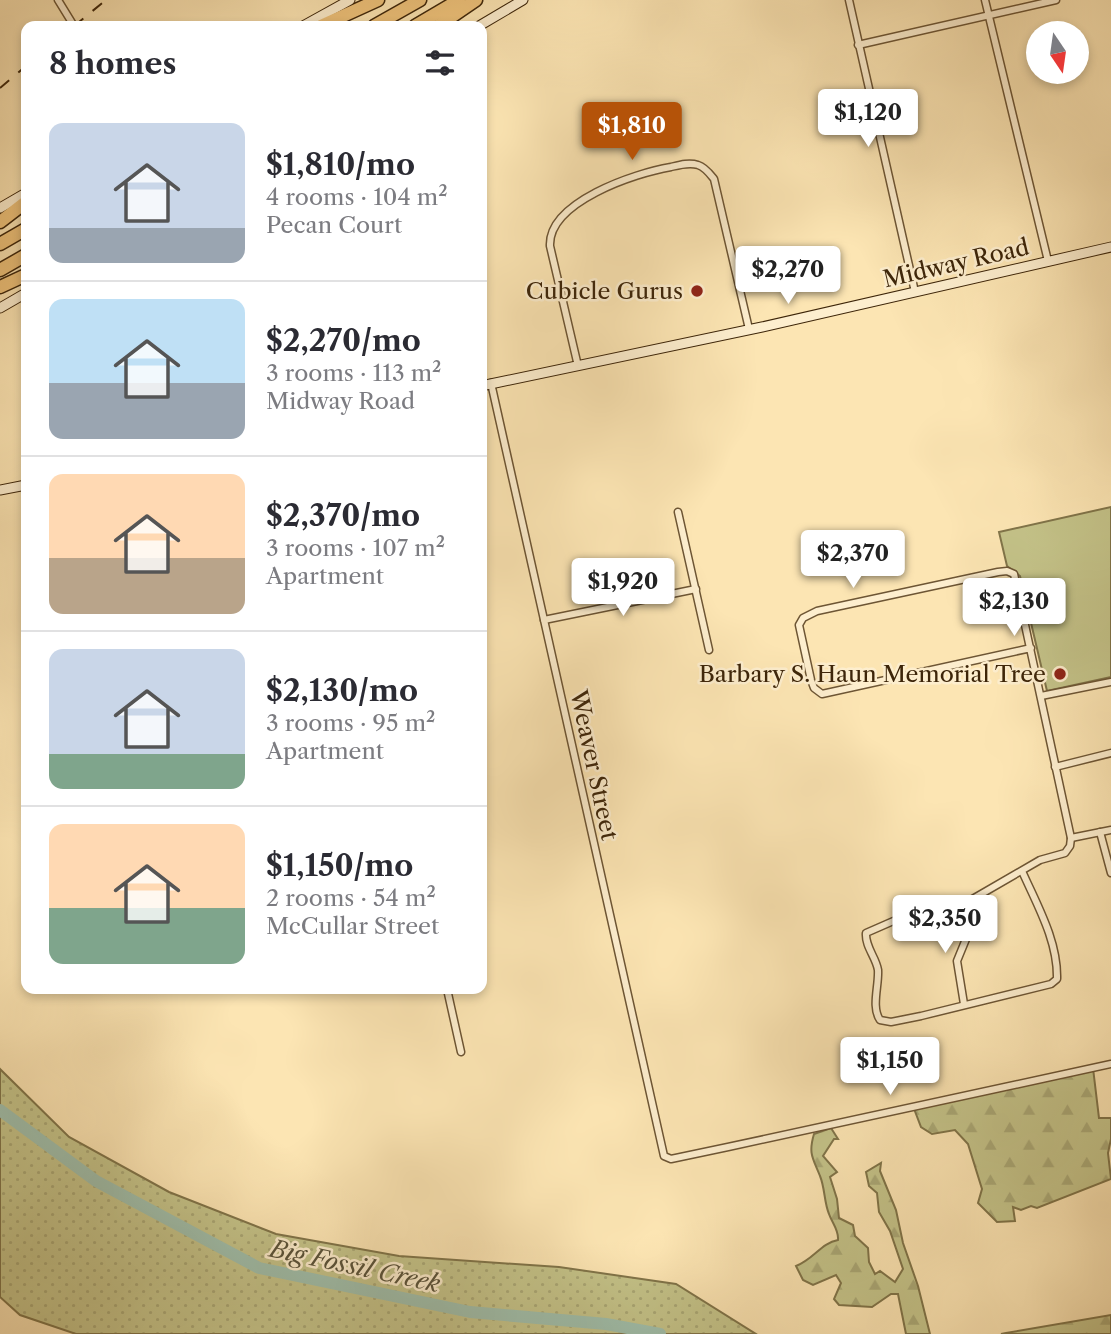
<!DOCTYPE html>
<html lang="en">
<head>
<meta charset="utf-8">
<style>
  :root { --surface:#fff; --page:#f7f7f7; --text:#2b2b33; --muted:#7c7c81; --line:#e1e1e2; --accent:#b45309 }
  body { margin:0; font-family:"Libre Caslon Text",serif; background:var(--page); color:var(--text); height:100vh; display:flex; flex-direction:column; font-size:26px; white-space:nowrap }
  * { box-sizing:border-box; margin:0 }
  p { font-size:23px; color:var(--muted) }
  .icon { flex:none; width:38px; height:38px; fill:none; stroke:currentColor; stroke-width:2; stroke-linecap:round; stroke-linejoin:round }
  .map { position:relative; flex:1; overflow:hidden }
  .drawer { position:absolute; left:21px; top:21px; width:466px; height:973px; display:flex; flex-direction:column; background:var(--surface); border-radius:14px; box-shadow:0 4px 10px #0003 }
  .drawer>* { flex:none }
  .needle { width:46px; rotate:167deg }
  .controls { position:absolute; left:1026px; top:21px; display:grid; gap:14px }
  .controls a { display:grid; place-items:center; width:63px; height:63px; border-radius:50%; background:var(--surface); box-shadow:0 4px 10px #0003; font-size:35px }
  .price { position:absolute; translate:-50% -60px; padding:0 16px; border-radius:7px; background:#fff; color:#222; font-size:23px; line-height:46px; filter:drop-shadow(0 2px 4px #0008) }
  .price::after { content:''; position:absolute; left:50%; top:42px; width:21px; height:16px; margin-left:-10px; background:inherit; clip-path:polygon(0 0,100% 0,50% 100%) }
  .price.current { background:var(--accent); color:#fff }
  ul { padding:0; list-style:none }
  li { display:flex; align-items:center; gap:21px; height:175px; padding:0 28px }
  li+li { border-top:2px solid var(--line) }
  li span { display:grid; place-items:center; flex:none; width:196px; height:140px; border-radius:14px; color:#555 }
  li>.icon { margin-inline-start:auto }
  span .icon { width:84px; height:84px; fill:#fffc; stroke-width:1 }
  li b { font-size:30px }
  h2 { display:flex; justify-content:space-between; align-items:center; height:84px; padding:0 28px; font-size:30px }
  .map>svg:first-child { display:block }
  .grass { fill:url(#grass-dots); stroke:#807449; stroke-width:2 }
  .forest { fill:url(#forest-firs); stroke:#807449; stroke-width:2 }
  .park { fill:#c4c389; stroke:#807449; stroke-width:2 }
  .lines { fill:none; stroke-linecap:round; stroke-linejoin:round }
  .river { stroke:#9fbfac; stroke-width:12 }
  .minor-casing { stroke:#6d5534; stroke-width:9 }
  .secondary-casing { stroke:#3d2509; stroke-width:11 }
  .motorway-casing { stroke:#3d2509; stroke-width:15 }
  .minor { stroke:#fdeece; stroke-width:6 }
  .secondary { stroke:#fdeece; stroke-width:9 }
  .motorway { stroke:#eec27a; stroke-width:12 }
  .rail { stroke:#3d2509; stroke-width:2; stroke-dasharray:12 12; stroke-linecap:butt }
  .poi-dot { fill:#8f2418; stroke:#fdeece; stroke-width:2.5 }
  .labels { text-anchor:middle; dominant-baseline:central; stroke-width:5; stroke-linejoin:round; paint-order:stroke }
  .street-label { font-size:23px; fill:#3d2509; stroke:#fdeece }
  .poi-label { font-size:23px; fill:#3d2509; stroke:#fdeece; text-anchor:end }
  .water-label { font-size:24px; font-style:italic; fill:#5a533a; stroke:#fdeece }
</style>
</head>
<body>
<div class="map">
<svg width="1111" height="1334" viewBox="0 0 1111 1334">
  <defs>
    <pattern id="grass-dots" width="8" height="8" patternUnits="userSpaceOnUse" patternTransform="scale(1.75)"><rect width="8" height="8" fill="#c4c389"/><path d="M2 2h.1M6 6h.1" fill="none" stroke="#a9a775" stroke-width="1.8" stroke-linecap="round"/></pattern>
    <pattern id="forest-firs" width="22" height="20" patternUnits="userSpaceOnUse" patternTransform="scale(1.75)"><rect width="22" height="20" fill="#c4c389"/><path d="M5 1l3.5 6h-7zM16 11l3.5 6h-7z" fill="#a9a775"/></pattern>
  </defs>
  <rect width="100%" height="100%" fill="#fce5b3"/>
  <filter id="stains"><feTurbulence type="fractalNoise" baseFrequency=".00286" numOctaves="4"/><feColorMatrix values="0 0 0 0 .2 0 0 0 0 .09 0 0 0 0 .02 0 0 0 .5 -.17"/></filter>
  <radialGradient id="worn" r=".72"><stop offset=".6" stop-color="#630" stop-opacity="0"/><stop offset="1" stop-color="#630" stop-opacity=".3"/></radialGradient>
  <path class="grass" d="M0 1069 69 1137 169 1192 276 1234 399 1256 559 1267 676 1284 756 1334H76L20 1315 0 1297Z"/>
  <g class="forest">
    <path d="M1093 1068 1099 1118H1111V1139L1108 1153 1111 1179 1037 1208 1031 1206 1021 1210 1013 1207 1015 1221 997 1222 978 1203 982 1189 968 1144 955 1130 932 1134 921 1127 913 1106Z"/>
    <path d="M831 1128 838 1139H834L823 1156 837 1172 830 1177 837 1199 839 1218 853 1225 855 1236 868 1248 869 1262 875 1274 880 1271 895 1282 903 1269 890 1231 879 1212 877 1193 869 1186 866 1172 881 1163 880 1171 896 1210 903 1243 918 1286 930 1334H906L898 1294H891L872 1307 839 1305 834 1299 841 1283 836 1275 813 1285 803 1280 796 1266C814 1259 821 1243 838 1240 839 1230 832 1223 829 1214 824 1202 825 1188 820 1176 813 1158 808 1154 814 1134Z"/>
    <path d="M1111 1315V1334H1001L1006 1333Z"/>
  </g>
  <path class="park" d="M1111 507V677L1047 691 1020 576 1007 566 999 532Z"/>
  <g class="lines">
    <path class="river" d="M0 1110 96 1181 259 1268 470 1312 606 1324 660 1334"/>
    <defs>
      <g id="minor">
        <path d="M58 0 74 26"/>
        <path d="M849 0 915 292"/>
        <path d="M985 0 1048 261"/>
        <path d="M858 45 1056 0"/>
        <path d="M578 366 550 246C548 202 635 173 671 167 679 165 689 162 698 165 705 167 710 174 714 179L749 329"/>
        <path d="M491 383 664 1156 671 1159 728 1147 1111 1064"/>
        <path d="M678 512 709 650"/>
        <path d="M544 620 696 589"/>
        <path d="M1041 696 1111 682"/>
        <path d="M1055 767 1111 753"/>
        <path d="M1100 832 1111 873"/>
        <path d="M1071 838 1111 830"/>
        <path d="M1022 871C1037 905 1058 941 1057 979L1051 984 921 1016 891 1022 880 1020C871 1007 879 986 878 970 876 957 865 947 866 933L898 919 964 904 1040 860 1065 853 1070 846 1071 838 1014 574 1007 571 998 572 817 611 803 618 799 625 811 680 814 688 822 694 1031 648"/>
        <path d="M964 904 966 939 957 961 964 1004"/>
        <path d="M447 989 461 1052"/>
      </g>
      <g id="secondary">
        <path d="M303 26 350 0"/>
        <path d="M479 26 523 0"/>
        <path d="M0 208 26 193"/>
        <path d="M0 308 26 293"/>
        <path d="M481 386 762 327 1111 247"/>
        <path d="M0 490 26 485"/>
      </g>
      <g id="motorway">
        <path d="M321 26 378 0"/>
        <path d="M374 26 420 0"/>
        <path d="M415 26 459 0"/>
        <path d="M438 26 476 0"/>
        <path d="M0 222 26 202"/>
        <path d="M0 244 26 229"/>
        <path d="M0 270 26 255"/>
        <path d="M0 287 26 275"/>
      </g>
    </defs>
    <use href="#minor" class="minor-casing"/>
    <use href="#secondary" class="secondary-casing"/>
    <use href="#motorway" class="motorway-casing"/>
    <use href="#minor" class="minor"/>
    <use href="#secondary" class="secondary"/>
    <use href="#motorway" class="motorway"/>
    <g class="rail">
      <path d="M74 26 106 0"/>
      <path d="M0 88 26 66"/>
    </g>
  </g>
  <g class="poi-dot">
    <circle cx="697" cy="291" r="7"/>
    <circle cx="1060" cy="674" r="7"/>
  </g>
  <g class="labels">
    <g class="street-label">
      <text transform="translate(956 263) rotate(-13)">Midway Road</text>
      <text transform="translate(594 765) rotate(78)">Weaver Street</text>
    </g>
    <g class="poi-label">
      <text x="683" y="291">Cubicle Gurus</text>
      <text x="1046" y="674">Barbary S. Haun Memorial Tree</text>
    </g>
    <g class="water-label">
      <text transform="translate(355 1266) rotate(12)">Big Fossil Creek</text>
    </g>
  </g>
  <rect width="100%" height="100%" filter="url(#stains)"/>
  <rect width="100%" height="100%" fill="url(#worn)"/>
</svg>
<div class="controls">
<a><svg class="needle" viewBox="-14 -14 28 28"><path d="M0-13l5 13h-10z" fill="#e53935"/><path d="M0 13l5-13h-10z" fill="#7c7c81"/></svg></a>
</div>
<b class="price" style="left:868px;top:149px">$1,120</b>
<b class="price current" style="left:632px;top:162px">$1,810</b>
<b class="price" style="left:788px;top:306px">$2,270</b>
<b class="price" style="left:853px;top:590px">$2,370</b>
<b class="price" style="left:623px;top:618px">$1,920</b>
<b class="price" style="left:1014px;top:638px">$2,130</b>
<b class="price" style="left:945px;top:955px">$2,350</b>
<b class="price" style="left:890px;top:1097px">$1,150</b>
<section class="drawer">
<h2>8 homes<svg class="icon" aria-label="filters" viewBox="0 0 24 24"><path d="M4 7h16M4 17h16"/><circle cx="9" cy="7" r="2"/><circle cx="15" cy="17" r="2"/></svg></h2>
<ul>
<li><span style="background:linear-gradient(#c9d6e8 75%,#9aa5b1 0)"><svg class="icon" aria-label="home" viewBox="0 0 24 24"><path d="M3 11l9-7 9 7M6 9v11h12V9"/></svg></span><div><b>$1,810/mo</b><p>4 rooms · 104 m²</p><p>Pecan Court</p></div></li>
<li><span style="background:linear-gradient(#bfe0f5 60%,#9aa5b1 0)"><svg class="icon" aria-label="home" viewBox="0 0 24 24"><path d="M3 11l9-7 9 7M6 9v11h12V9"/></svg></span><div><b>$2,270/mo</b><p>3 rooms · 113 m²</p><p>Midway Road</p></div></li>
<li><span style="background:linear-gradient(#ffd9b3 60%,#b9a48a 0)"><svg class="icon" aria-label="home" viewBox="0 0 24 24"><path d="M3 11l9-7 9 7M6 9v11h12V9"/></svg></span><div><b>$2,370/mo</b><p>3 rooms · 107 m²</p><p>Apartment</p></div></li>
<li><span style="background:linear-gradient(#c9d6e8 75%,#7fa58c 0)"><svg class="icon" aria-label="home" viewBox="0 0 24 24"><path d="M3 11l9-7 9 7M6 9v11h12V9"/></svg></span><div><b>$2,130/mo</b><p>3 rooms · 95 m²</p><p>Apartment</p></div></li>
<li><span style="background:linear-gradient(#ffd9b3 60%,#7fa58c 0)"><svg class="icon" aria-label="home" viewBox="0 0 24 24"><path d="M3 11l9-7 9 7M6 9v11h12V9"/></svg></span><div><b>$1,150/mo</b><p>2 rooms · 54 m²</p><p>McCullar Street</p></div></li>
</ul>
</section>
</div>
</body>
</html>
